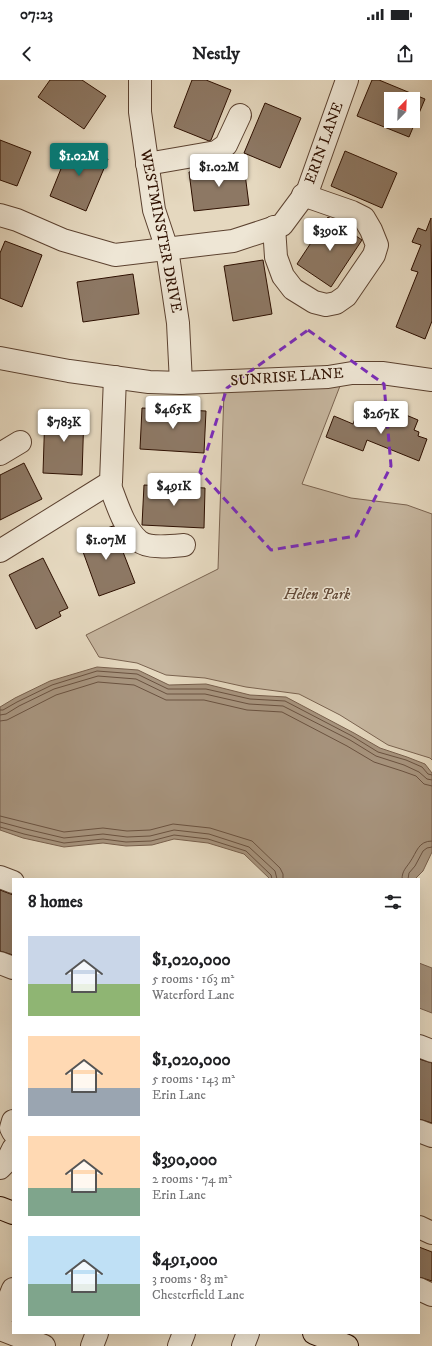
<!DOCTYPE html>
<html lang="en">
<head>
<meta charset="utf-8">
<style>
  :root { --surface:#fff; --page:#f6f6f6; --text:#202124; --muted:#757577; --accent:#0f766e }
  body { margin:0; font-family:"IM FELL DW Pica",serif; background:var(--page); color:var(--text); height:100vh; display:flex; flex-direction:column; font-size:15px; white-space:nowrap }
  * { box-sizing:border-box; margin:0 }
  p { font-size:13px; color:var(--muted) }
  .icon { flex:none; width:22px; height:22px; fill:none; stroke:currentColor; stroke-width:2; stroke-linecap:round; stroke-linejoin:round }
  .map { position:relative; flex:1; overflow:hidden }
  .sheet { position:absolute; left:12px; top:798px; width:408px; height:456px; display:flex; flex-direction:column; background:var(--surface); border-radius:0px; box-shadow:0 4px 16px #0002 }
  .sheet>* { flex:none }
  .needle { width:26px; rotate:23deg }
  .fabs { position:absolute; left:384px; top:12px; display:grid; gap:8px }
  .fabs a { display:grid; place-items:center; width:36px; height:36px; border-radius:0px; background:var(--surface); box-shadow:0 4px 16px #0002; font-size:20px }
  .price { position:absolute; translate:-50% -34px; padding:0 9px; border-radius:4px; background:#fff; color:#222; font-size:13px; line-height:26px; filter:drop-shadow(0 1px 2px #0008) }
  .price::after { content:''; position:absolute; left:50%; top:24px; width:12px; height:9px; margin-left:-6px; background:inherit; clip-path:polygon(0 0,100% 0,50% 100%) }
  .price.current { background:var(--accent); color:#fff }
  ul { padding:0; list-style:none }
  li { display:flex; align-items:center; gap:12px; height:100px; padding:0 16px }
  li span { display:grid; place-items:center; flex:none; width:112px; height:80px; border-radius:0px; color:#555 }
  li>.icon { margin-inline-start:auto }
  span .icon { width:48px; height:48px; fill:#fffc; stroke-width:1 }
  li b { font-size:17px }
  h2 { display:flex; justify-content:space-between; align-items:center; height:48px; padding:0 16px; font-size:17px }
  .status { display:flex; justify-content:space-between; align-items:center; height:28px; padding:0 20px; background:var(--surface); direction:ltr }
  .status svg { height:11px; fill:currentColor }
  header { display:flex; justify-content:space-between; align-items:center; height:52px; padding:0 16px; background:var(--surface); font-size:18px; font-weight:700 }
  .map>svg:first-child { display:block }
  .green { fill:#c6b69f; stroke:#7a6350 }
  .water { fill:#a7947e; stroke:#775f4c }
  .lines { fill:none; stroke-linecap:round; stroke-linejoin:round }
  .shore { stroke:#6a5240; stroke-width:1 }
  .building { fill:#8d7864; stroke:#2e1001; fill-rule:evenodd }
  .minor-casing { stroke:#5c4230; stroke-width:24 }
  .major-casing { stroke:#2e1001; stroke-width:24 }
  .minor { stroke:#eee6d5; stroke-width:22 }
  .major { stroke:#e5d8bf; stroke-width:22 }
  .marked { fill:none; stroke:#7b2cbf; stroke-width:3; stroke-dasharray:8 5; stroke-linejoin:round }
  .labels { text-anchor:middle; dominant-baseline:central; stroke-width:3; stroke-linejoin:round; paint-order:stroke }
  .street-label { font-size:15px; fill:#2e1001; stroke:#eee6d5 }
  .park-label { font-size:15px; font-style:italic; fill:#634a38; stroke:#eee6d5 }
</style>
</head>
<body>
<div class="status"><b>07:23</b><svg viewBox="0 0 49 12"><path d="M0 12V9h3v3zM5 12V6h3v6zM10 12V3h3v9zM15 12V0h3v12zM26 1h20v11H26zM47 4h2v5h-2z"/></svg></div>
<header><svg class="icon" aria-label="back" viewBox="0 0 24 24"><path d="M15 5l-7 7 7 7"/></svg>Nestly<svg class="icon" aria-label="share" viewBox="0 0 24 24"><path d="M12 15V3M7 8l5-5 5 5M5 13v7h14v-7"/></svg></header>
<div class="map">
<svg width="432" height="1266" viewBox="0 0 432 1266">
  <rect width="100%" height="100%" fill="#e5d8bf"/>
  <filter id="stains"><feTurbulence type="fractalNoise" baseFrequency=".005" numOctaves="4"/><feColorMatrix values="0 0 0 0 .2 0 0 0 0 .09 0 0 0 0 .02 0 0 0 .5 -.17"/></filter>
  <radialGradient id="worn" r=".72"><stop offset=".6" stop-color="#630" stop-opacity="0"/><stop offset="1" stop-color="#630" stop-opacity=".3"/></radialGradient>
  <path class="green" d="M340 306 302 404 351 418 407 425 432 434V680L430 678 388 665 340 635 299 614 246 607 205 598 166 595 137 583 99 577 86 555 218 489 224 311Z"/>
  <g class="water">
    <path d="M97 587 138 590 169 605 206 604 250 615 286 617 354 653 380 668 407 677 425 684 432 693V772L423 791 415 799H270L244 774 208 763 174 759 152 765 126 766 103 763 64 767 23 758 0 750V627L15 618 50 601Z"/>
    <path d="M419 883 432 888V933L419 928Z"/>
  </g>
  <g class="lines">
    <g class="shore">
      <path d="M0 630H3L17 622 52 605 97 591 137 594 168 609H206L250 619 285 621 352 656 378 672 406 680 422 687 428 694 432 695"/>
      <path d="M0 635 6 634 19 626 54 609 98 596 136 599 167 614H205L249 624 283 626 350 660 376 676 404 685 419 692 427 699 432 700"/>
      <path d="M0 641 7 640 56 615 98 602 134 605 166 620H204L247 630 282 632 347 666 374 682 402 691 416 696 424 704 432 706"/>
      <path d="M0 736 64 752 103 748 127 751 150 750 173 744 210 748 252 761 280 788 283 794V799"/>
      <path d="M0 742 26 749 64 758 103 754 127 757 150 756 174 750 209 754 249 767 275 791 277 799"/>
      <path d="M0 747 24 754 64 763 103 759 126 762 151 761 174 755 208 759 246 771 271 795 272 799"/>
      <path d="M402 799C402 791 406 788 410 782 417 772 418 761 432 761"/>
      <path d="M408 799 409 793 415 786 423 771 427 768 432 767"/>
    </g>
  </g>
  <g class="building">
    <path d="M50 0H82L106 16 84 49 38 17Z"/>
    <path d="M192 0H206L231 10 211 60 209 61 174 47Z"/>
    <path d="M372 0H379L425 19 409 57 357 36ZM391 19H413V41H391Z"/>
    <path d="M265 23 301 38 280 88 244 73Z"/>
    <path d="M0 60 31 72 17 106 0 100Z"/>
    <path d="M71 64 108 79 86 131 50 116Z"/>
    <path d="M345 71 397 93 382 128 331 106Z"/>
    <path d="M244 86 249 125 194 131 189 92Z"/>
    <path d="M328 137 362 160 331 207 297 184Z"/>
    <path d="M431 138 432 241 425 259 396 247 418 192 411 190 421 165 412 162 418 148 426 151Z"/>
    <path d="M5 161 42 175 22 227 0 218V173Z"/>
    <path d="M263 180 272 234 233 241 224 186Z"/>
    <path d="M133 194 139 234 83 242 77 202Z"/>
    <path d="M142 328 206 331 204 373 140 369Z"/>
    <path d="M394 330 418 340 414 350 419 352 418 356 427 359 419 381 367 360 363 371 326 357 334 336 353 344 356 336 387 348Z"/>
    <path d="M45 331 84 333 82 395 43 393Z"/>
    <path d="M24 383 42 419 0 440V395Z"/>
    <path d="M144 405 205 408 204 448 142 445Z"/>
    <path d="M113 446 135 503 99 516 78 458Z"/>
    <path d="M43 478 68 528 59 532 61 536 36 549 9 495Z"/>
    <path d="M0 810 13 815V875L0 871Z"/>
    <path d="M419 979 432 983V1043L419 1039Z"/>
    <path d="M419 1167 432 1172V1201L419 1197Z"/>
  </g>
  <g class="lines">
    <defs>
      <g id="minor">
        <path d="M140 0V32L154 130 167 169 178 243 181 303"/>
        <path d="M147 84 216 72 226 65 240 35"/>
        <path d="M0 135 17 140 63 160 115 175 233 161 282 145 308 110 347 0"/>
        <path d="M274 147 276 177 283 196 293 209 314 222 326 225 336 223 346 216 374 175 377 165 371 150 364 138 352 132 303 115"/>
        <path d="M0 278 69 291 149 302 181 303 328 297 352 293H382L432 300"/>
        <path d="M0 374 20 362"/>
        <path d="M109 403C116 421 124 449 139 461 148 469 173 466 184 465"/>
        <path d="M0 471 111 402 115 297"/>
        <path d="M0 797 13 802"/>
        <path d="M0 883 13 888"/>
        <path d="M419 966 432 971"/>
        <path d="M13 1041 11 1048 13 1052"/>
        <path d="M419 1051 432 1056"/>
        <path d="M0 1088 7 1081 13 1069"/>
        <path d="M419 1147 432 1153"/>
        <path d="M419 1209 432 1215"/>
        <path d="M0 1241 13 1209"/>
        <path d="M0 1249 44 1266"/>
        <path d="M92 1266 97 1253"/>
        <path d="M179 1266 184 1253"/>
        <path d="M243 1266 248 1253"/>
      </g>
      <g id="major">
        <path d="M0 1128 13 1133"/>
        <path d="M314 1253 347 1266"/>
      </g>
    </defs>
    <use href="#minor" class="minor-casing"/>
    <use href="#major" class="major-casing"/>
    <use href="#minor" class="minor"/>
    <use href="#major" class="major"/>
  </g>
  <path class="marked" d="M308 250 384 304 391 386 356 456 271 470 200 392 227 308Z"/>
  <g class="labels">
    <g class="street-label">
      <text transform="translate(324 63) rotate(-70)">ERIN LANE</text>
      <text transform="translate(161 151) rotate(79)">WESTMINSTER DRIVE</text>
      <text transform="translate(287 297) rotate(-4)">SUNRISE LANE</text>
    </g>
    <g class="park-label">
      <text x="317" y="514">Helen Park</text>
    </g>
  </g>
  <rect width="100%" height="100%" filter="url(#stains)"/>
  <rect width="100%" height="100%" fill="url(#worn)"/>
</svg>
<div class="fabs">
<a><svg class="needle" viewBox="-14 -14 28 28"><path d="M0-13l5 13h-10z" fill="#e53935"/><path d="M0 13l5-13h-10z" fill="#757577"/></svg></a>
</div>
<b class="price current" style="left:79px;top:97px">$1.02M</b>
<b class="price" style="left:219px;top:108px">$1.02M</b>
<b class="price" style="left:330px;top:172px">$390K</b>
<b class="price" style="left:173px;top:350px">$465K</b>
<b class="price" style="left:381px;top:355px">$267K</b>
<b class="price" style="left:64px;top:363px">$783K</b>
<b class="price" style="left:174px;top:427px">$491K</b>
<b class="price" style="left:106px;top:481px">$1.07M</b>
<section class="sheet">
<h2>8 homes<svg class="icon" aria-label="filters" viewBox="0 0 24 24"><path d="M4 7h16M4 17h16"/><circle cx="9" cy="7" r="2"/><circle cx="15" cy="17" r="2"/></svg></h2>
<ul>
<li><span style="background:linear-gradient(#c9d6e8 60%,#8fb573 0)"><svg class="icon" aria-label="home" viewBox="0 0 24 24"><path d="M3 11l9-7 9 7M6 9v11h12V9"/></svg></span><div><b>$1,020,000</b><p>5 rooms · 163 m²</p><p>Waterford Lane</p></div></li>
<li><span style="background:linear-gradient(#ffd9b3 65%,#9aa5b1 0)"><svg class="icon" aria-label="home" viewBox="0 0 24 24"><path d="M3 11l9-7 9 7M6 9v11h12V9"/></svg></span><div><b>$1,020,000</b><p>5 rooms · 143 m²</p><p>Erin Lane</p></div></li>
<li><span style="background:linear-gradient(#ffd9b3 65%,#7fa58c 0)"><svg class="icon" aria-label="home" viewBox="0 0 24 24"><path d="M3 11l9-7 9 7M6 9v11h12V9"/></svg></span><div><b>$390,000</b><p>2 rooms · 74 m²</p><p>Erin Lane</p></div></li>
<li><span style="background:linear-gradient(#bfe0f5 60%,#7fa58c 0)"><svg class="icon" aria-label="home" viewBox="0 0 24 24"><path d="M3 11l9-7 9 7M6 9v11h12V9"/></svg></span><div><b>$491,000</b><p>3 rooms · 83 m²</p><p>Chesterfield Lane</p></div></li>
</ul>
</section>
</div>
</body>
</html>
